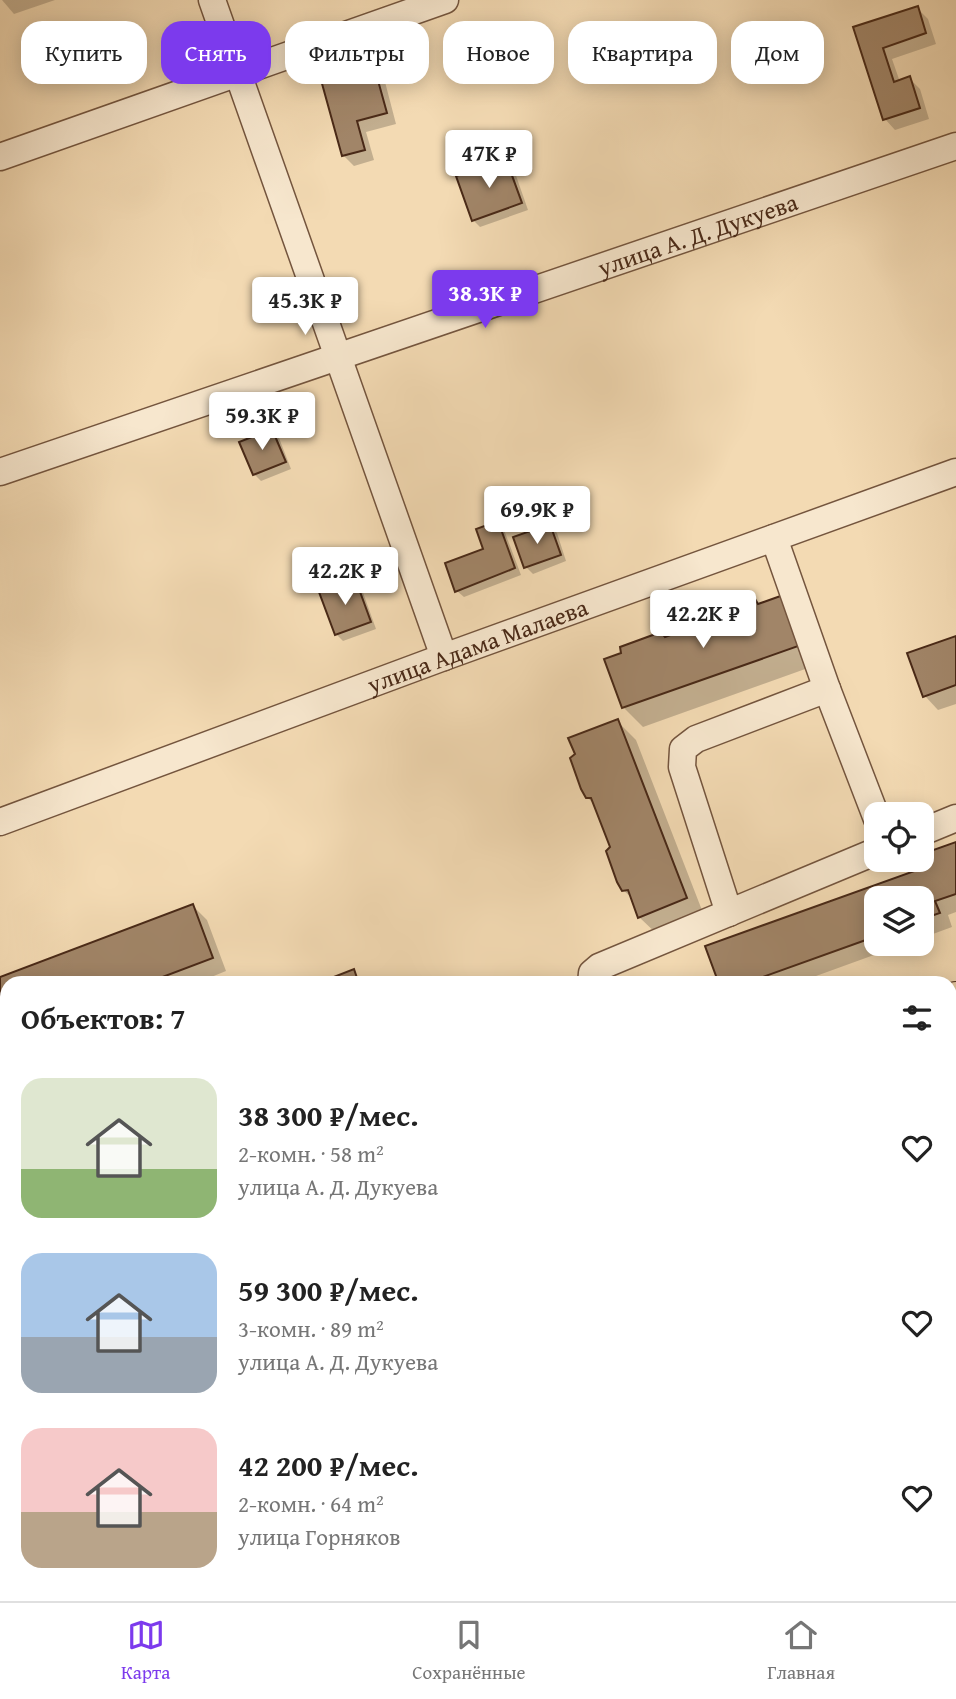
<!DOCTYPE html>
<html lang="ru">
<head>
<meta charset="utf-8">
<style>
  :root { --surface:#fff; --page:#f2f2f2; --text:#222; --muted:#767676; --line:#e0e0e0; --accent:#7c3aed }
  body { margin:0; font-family:"Gentium Book Plus",serif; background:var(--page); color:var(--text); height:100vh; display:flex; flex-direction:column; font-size:26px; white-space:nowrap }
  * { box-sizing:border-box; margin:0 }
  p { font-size:23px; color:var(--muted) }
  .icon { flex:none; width:38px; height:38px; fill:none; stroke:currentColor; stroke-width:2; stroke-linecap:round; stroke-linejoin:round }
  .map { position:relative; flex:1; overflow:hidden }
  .side { position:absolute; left:0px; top:976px; width:957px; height:625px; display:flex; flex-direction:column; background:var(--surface); border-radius:21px 21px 0 0; box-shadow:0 4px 18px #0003 }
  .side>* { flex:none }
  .banner { position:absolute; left:21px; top:21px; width:915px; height:63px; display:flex; gap:14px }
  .fabs { position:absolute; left:864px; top:802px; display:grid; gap:14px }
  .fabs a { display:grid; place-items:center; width:70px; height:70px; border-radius:14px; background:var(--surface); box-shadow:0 4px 18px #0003; font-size:35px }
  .price { position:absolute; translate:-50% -60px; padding:0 16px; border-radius:7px; background:#fff; color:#222; font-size:23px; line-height:46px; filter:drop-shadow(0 2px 4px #0008) }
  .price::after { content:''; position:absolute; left:50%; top:42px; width:21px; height:16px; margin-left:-10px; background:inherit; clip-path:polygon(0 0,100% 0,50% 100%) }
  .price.current { background:var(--accent); color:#fff }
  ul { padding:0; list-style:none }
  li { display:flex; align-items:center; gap:21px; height:175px; padding:0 21px }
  li span { display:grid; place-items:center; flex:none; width:196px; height:140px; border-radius:21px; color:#555 }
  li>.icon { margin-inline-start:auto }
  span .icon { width:84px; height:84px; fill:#fffc; stroke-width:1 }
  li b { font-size:30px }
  h2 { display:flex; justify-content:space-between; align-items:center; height:84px; padding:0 21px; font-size:30px }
  .pill { padding:0 24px; border-radius:21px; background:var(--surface); box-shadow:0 4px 18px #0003; font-size:24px; line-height:63px }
  .pill.current { background:var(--accent); color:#fff }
  .menu { display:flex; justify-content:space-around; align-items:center; height:98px; border-top:2px solid var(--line); background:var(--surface); font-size:19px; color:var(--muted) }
  .menu a { display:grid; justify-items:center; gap:4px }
  .menu .current { color:var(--accent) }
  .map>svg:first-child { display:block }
  .shadow { fill:#0003 }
  .building { fill:#a18568; stroke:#492917; stroke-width:2 }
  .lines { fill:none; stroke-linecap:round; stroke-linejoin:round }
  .minor-casing { stroke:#74553e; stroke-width:29 }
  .major-casing { stroke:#492917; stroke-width:34 }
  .minor { stroke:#f7e7ce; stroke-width:26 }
  .major { stroke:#f3dab3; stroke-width:32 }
  .labels { text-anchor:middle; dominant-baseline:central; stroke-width:7; stroke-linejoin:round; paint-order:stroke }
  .street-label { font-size:24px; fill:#492917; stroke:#f7e7ce }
</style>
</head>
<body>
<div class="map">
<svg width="956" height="1601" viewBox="0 0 956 1601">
  <rect width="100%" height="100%" fill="#f3dab3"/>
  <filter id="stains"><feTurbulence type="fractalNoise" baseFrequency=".00286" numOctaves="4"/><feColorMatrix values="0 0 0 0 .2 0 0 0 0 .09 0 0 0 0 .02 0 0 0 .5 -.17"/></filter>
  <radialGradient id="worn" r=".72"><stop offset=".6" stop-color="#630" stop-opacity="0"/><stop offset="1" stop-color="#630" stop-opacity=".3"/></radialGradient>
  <g class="shadow">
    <path d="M2 0H55L14 14Z"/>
    <path d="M917 8 928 19 936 44 892 59 900 82 909 78 920 89 929 119 895 130 885 119 855 29Z"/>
    <path d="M373 68 384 78 396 124 366 132 374 160 354 166 344 156Z"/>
    <path d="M506 161 513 167 528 210 480 227 473 220Z"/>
    <path d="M272 431 279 438 291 469 261 481 254 474Z"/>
    <path d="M497 523 504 530 521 575 464 597 457 591 485 550Z"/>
    <path d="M550 526 557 533 566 561 533 574 526 567Z"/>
    <path d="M354 580 361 587 376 629 343 641 336 634Z"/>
    <path d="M754 601 822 663 643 727 623 707 665 639 716 621Z"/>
    <path d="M956 638V704L938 710 925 696Z"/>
    <path d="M617 721 636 740 705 918 659 936 639 917 633 899 623 890 613 847 596 806 587 797Z"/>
    <path d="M956 844V912L948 915 952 927 922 938V898H877V943H907L794 984H720L926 869Z"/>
    <path d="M193 906 207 920 226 971 194 984H7V1028L0 1009V979Z"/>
    <path d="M7 1201V1270L0 1273V1203Z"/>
  </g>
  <g class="building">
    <path d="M918 6 926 33 883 48 894 82 910 76 920 108 883 120 853 27Z"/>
    <path d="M374 66 387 113 357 121 365 150 342 156 321 80Z"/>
    <path d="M506 159 522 203 472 221 456 176Z"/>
    <path d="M272 429 286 462 253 475 239 442Z"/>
    <path d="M498 521 515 568 455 592 445 563 483 549 476 529Z"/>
    <path d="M550 524 561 555 524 568 513 537Z"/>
    <path d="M355 578 371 622 335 635 319 592Z"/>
    <path d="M786 594 804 644 622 708 604 659 621 653 620 647 661 632 665 637 714 619V614L746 601 755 599 758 604Z"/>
    <path d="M956 636V685L923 697 907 653Z"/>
    <path d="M618 719 687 898 638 918 628 890 622 891 617 882 606 851 610 847 591 798H586L581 789 570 758 575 754 568 738Z"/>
    <path d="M956 842V894L935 901 940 913 922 919V898H877V936L743 984H719L705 946 923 868 920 859 922 854Z"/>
    <path d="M193 904 213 958 144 984H7V1033L0 1014V977Z"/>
    <path d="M354 969 359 984H316Z"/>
    <path d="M7 1199V1252L0 1254V1201Z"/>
  </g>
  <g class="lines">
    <defs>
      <g id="minor">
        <path d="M212 0 444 657"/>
        <path d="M0 157 445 0"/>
        <path id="s1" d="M0 472 956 146"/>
        <path d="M774 538 827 689 877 819"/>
        <path id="s2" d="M0 822 444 657 956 472"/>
        <path d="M922 832 956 818"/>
        <path d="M729 913 682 767 683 749 696 739 827 689"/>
        <path d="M591 984 592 973 599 967 877 851"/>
        <path d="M0 1155 7 1153"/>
        <path d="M950 1561 956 1558"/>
        <path d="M45 1601 63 1594"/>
        <path d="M838 1601 857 1594"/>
      </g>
      <g id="major">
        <path d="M950 1000 956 998"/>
        <path d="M950 1026 956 1024"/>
        <path d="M0 1362 7 1359"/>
      </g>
    </defs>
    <use href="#minor" class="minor-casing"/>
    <use href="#major" class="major-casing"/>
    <use href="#minor" class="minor"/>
    <use href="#major" class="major"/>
  </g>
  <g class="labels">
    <g class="street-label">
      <text stroke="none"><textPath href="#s1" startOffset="737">улица А. Д. Дукуева</textPath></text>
      <text stroke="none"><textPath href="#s2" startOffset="509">улица Адама Малаева</textPath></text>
    </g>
  </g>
  <rect width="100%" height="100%" filter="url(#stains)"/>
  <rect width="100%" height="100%" fill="url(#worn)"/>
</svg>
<div class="fabs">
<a><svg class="icon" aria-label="locate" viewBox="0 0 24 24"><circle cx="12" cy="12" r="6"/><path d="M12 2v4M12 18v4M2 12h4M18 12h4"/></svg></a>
<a><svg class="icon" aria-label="layers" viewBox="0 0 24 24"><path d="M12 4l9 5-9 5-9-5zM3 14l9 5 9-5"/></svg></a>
</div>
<b class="price" style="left:489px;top:190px">47K ₽</b>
<b class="price current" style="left:485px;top:330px">38.3K ₽</b>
<b class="price" style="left:305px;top:337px">45.3K ₽</b>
<b class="price" style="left:262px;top:452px">59.3K ₽</b>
<b class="price" style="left:537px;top:546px">69.9K ₽</b>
<b class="price" style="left:345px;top:607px">42.2K ₽</b>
<b class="price" style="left:703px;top:650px">42.2K ₽</b>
<div class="banner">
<a class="pill">Купить</a>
<a class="pill current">Снять</a>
<a class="pill">Фильтры</a>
<a class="pill">Новое</a>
<a class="pill">Квартира</a>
<a class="pill">Дом</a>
</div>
<section class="side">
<h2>Объектов: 7<svg class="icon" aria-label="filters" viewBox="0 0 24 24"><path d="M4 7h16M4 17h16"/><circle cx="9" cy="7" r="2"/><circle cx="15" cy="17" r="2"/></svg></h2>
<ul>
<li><span style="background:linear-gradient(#dfe7d0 65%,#8fb573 0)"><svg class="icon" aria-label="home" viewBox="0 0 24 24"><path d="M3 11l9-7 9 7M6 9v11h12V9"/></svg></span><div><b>38 300 ₽/мес.</b><p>2-комн. · 58 m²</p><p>улица А. Д. Дукуева</p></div><svg class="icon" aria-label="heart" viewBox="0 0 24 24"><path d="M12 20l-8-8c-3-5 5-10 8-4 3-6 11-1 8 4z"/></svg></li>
<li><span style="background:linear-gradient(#a9c7e8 60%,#9aa5b1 0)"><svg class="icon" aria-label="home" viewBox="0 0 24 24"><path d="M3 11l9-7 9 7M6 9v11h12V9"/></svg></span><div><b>59 300 ₽/мес.</b><p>3-комн. · 89 m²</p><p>улица А. Д. Дукуева</p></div><svg class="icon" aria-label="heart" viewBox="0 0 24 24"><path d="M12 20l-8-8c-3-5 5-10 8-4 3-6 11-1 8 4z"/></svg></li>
<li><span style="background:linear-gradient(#f6c9c9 60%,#b9a48a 0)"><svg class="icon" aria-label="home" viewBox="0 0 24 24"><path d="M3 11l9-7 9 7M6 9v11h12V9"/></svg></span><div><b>42 200 ₽/мес.</b><p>2-комн. · 64 m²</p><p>улица Горняков</p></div><svg class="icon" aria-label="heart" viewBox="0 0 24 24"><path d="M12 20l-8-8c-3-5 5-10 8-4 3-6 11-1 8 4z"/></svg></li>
</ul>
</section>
</div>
<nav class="menu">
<a class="current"><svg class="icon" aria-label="map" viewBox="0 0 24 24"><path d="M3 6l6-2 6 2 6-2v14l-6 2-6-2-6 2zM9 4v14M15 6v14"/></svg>Карта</a>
<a><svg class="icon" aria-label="saved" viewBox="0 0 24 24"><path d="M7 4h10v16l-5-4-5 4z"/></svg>Сохранённые</a>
<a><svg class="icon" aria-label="home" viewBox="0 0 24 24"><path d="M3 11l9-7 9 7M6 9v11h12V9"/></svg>Главная</a>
</nav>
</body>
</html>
